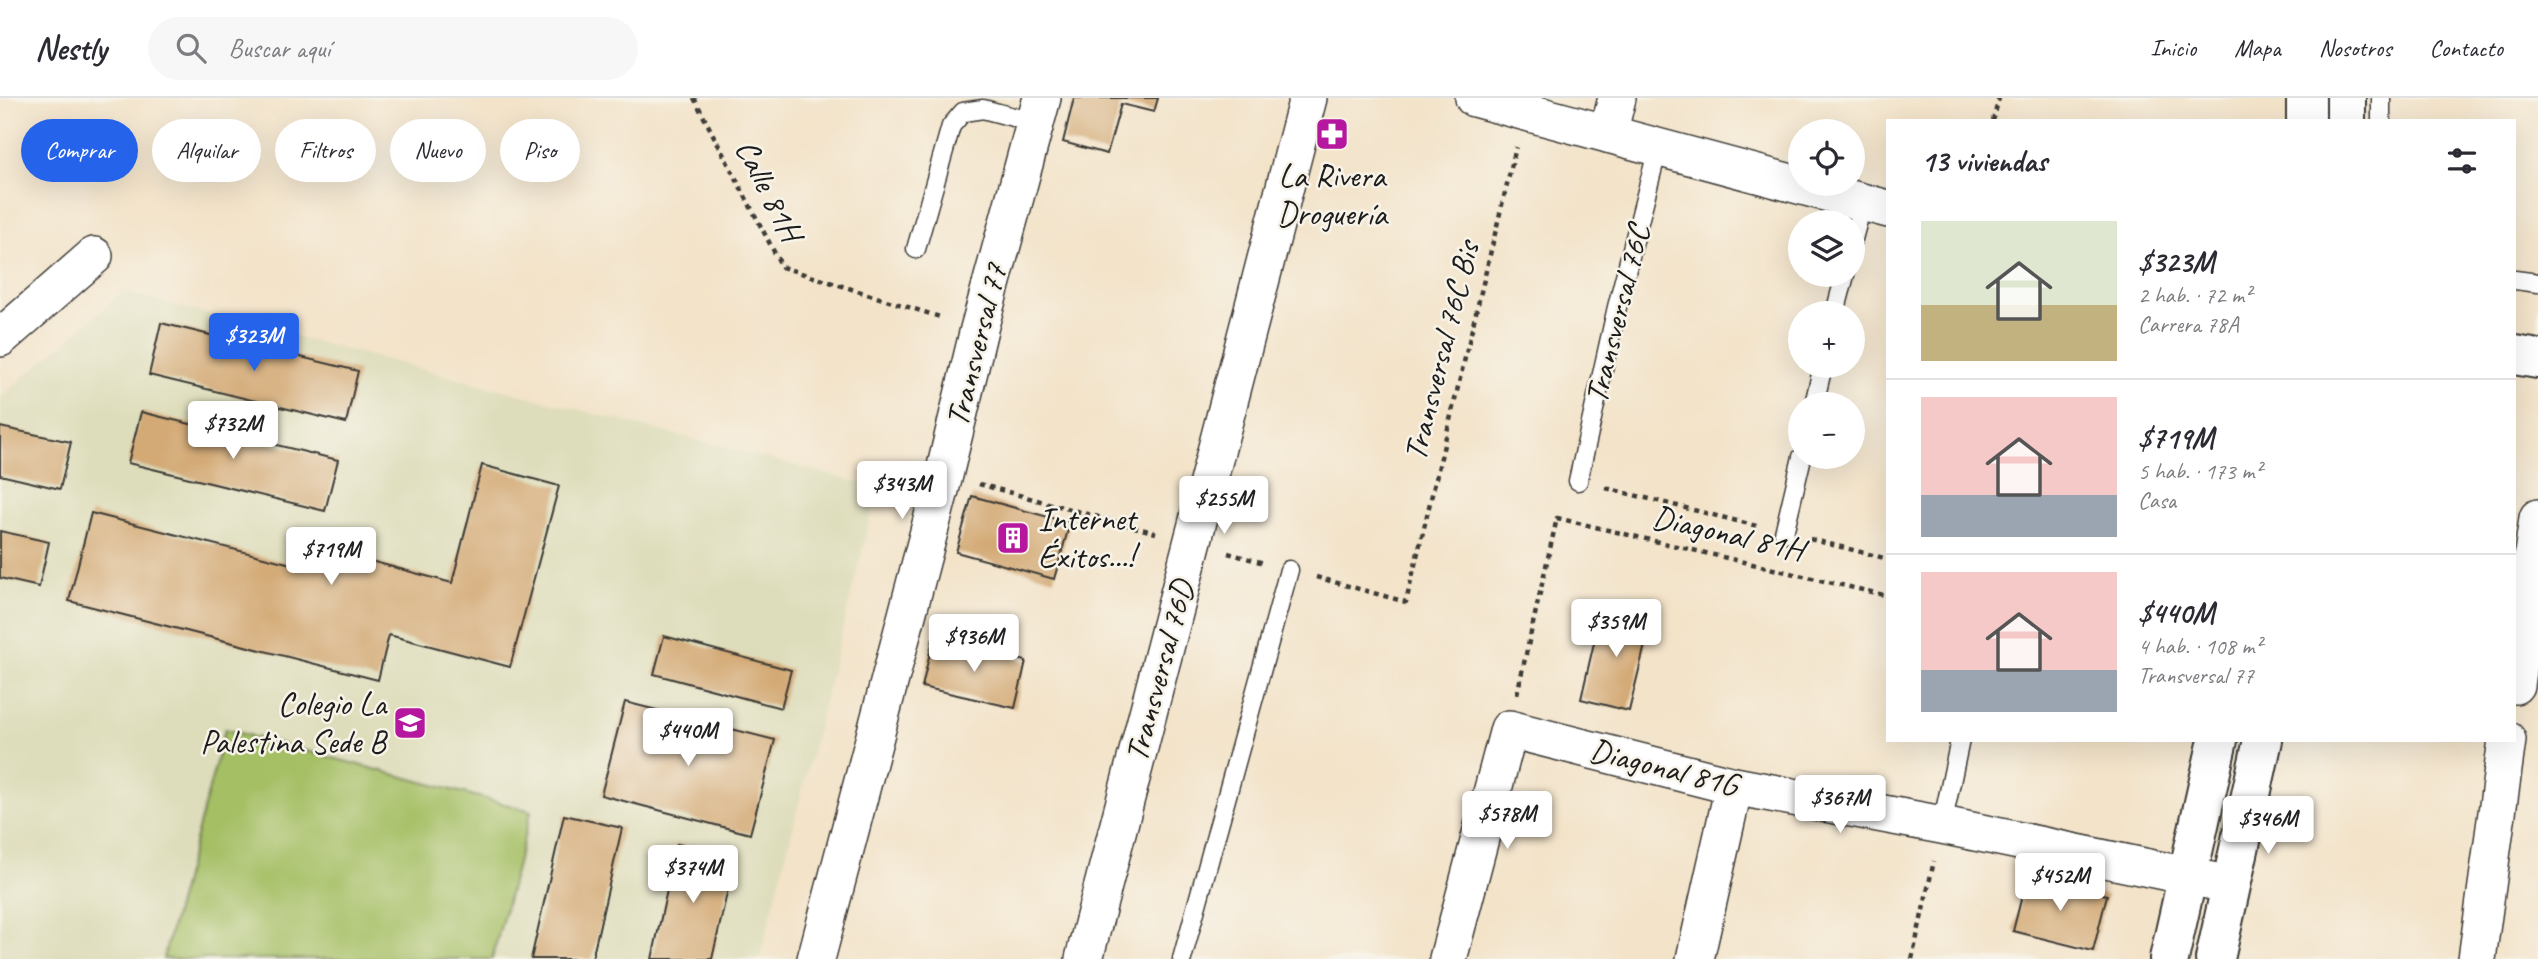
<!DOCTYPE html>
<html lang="es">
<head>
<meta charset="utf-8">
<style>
  :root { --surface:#fff; --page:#f7f7f7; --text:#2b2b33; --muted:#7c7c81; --line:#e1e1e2; --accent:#2563eb }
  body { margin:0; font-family:Caveat,sans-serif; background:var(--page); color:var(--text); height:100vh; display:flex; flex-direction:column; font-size:26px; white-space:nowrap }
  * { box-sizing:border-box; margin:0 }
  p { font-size:23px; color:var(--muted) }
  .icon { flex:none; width:38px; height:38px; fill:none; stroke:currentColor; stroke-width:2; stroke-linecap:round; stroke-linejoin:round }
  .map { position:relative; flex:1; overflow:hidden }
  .side { position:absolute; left:1886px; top:21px; width:630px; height:623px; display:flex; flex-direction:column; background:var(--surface); border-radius:0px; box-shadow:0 7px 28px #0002 }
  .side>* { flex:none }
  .hud { position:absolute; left:21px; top:21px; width:665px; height:63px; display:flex; gap:14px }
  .buttons { position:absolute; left:1788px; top:21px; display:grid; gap:14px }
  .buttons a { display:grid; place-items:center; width:77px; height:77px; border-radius:50%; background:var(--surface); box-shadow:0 7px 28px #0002; font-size:35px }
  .price { position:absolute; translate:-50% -60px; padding:0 16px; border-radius:7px; background:#fff; color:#222; font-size:23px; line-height:46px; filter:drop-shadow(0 2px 4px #0008) }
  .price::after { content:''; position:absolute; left:50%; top:42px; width:21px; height:16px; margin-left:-10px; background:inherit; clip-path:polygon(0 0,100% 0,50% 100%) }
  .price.current { background:var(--accent); color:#fff }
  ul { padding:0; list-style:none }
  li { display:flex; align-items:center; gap:21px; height:175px; padding:0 35px }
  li+li { border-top:2px solid var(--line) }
  li span { display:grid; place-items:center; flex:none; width:196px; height:140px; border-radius:0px; color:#555 }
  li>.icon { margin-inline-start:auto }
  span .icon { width:84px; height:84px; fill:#fffc; stroke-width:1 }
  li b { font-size:30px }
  h2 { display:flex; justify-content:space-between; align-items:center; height:84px; padding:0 35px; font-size:30px }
  .chip { padding:0 24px; border-radius:32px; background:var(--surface); box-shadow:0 7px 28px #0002; font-size:24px; line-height:63px }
  .chip.current { background:var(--accent); color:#fff }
  header { display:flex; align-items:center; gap:42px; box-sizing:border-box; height:98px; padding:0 35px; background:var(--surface); border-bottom:2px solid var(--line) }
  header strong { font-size:33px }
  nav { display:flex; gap:38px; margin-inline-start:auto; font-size:24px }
  .search { width:490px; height:63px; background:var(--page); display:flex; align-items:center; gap:18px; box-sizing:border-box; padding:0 24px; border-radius:38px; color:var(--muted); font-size:26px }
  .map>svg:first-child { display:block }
  .built { fill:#deddbb }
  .green { fill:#a5bf65; stroke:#606e40; stroke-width:2 }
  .building { fill:#d3a975 }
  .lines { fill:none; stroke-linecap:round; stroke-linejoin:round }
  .service-casing { stroke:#3c3a36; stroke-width:21 }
  .minor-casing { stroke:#3c3a36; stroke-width:40 }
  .tertiary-casing { stroke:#3c3a36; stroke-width:42 }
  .secondary-casing { stroke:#3c3a36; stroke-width:42 }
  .path { stroke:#3c3a36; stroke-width:4.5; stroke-dasharray:5 5; stroke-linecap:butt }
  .service { stroke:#fff; stroke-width:18 }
  .minor { stroke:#fff; stroke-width:37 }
  .tertiary { stroke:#fff; stroke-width:38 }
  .secondary { stroke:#fff; stroke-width:38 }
  .labels { text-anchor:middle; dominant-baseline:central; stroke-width:5; stroke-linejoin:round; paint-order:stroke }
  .poi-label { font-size:33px; fill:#1c1c1c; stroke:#f7f3e8 }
  .street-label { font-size:33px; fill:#1c1c1c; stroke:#f7f3e8 }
</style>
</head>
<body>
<header>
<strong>Nestly</strong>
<div class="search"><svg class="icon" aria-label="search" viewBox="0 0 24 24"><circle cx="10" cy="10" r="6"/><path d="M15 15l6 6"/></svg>Buscar aquí</div>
<nav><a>Inicio</a><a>Mapa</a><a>Nosotros</a><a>Contacto</a></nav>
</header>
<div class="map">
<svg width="2538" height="861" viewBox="0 0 2538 861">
  <rect width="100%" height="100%" fill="#f7f3e8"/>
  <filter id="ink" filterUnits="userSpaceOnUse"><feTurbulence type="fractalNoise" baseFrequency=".0143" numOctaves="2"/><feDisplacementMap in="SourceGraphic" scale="14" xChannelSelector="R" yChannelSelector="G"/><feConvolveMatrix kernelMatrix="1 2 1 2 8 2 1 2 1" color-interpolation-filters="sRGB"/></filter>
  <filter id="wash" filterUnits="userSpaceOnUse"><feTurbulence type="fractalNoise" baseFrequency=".00686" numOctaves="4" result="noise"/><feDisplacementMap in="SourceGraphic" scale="28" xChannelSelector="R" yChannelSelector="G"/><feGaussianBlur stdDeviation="1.57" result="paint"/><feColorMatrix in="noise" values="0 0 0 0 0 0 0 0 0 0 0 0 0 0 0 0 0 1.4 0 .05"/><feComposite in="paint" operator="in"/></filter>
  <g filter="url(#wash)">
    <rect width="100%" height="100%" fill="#f3e3c9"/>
    <path class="built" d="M123 194 878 389 760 861H0V300Z"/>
    <path class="green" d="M225 631 531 713 492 861H163Z"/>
    <g id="blocks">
      <g class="building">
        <path d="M1074 0H1158L1154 14 1121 6 1107 56 1063 44Z"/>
        <path d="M161 225 358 273 346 325 149 277Z"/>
        <path d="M141 314 338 362 325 413 128 365Z"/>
        <path d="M0 329 71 344 60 391 0 377Z"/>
        <path d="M482 367 559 388 510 569 389 537 378 582 69 503 91 415 311 471 319 449 452 485Z"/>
        <path d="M972 398 1070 425 1054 481 956 454Z"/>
        <path d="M0 433 49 444 39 489 0 480Z"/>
        <path d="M1602 510 1651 522 1629 613 1581 601Z"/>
        <path d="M664 538 791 572 781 610 654 576Z"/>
        <path d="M933 541 1026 563 1015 610 922 589Z"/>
        <path d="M625 604 775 642 750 736 601 697Z"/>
        <path d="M564 717 622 730 592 861H531Z"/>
        <path d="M677 746 735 760 712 861H652Z"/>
        <path d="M2027 778 2107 797 2093 853 2013 833Z"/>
      </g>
    </g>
  </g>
  <g filter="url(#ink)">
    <use href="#blocks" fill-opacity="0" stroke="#3c3a36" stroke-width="2"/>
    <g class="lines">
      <defs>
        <g id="service">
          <path d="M2381 0V23"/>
          <path d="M1853 141 1863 104"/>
          <path d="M916 151 951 28 963 14 983 11 1036 25"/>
          <path d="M2515 182 2538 185"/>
          <path d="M1835 215 1845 177"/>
          <path d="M1814 306 1823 268"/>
          <path d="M1578 383 1617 209 1658 50"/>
          <path d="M1784 435 1802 359"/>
          <path d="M1942 727 1960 642"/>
          <path d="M1182 861 1289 472"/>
        </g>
        <g id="minor">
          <path d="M1474 0 1888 111"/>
          <path d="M1608 36 1617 0"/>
          <path d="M0 240 94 158"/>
          <path d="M2515 587 2538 420"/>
          <path d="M816 861 944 377 979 231 1042 0"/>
          <path d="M1084 861 1308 0"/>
          <path d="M1448 861 1509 631 1734 688 1942 727 2231 787"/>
          <path d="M1695 861 1734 688"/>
          <path d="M2477 861 2507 642"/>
        </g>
        <path id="tertiary" d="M2515 257 2538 261"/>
        <g id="secondary">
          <path d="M2346 0V23"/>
          <path d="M2306 23V0"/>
          <path d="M2169 861 2218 642"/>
          <path d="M2215 861 2263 642"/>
        </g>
      </defs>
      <use href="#service" class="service-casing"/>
      <use href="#minor" class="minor-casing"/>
      <use href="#tertiary" class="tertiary-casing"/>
      <use href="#secondary" class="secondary-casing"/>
      <g class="path">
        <path d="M694 0 782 169 943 220"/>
        <path d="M1993 23 1999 0"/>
        <path d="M979 386 1156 435"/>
        <path d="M1606 390 1757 428"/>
        <path d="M1810 441 1888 461"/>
        <path d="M1228 455 1264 465"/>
        <path d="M1316 479 1406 504 1516 49"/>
        <path d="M1517 596 1557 420 1888 498"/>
        <path d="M1912 861 1934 763"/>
      </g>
      <use href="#service" class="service"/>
      <use href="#minor" class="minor"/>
      <use href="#tertiary" class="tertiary"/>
      <use href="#secondary" class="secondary"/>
    </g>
  </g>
  <defs>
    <symbol id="pharmacy-square" viewBox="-11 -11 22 22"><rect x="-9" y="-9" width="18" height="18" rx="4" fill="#b5179e" stroke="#f7f3e8"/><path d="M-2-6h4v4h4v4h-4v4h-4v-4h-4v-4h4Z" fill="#fff"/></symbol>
    <symbol id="building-square" viewBox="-11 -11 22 22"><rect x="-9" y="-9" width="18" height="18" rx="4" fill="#b5179e" stroke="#f7f3e8"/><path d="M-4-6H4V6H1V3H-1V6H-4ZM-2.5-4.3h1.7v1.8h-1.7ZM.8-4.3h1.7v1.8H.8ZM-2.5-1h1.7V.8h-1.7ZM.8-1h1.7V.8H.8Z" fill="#fff"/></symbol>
    <symbol id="school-square" viewBox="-11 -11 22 22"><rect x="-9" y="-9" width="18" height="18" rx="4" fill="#b5179e" stroke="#f7f3e8"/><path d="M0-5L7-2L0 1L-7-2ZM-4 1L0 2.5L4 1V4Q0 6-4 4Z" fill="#fff"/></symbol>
  </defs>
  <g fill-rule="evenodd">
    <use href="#pharmacy-square" x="1313" y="17" width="38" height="38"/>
    <use href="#building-square" x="994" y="421" width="38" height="38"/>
    <use href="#school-square" x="391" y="606" width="38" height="38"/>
  </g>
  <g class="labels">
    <g class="poi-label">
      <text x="1332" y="78">La Rivera<tspan x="1332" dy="38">Droguería</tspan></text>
      <text x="1038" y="421" text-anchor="start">Internet<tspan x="1038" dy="38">Éxitos...!</tspan></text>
      <text x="386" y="606" text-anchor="end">Colegio La<tspan x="386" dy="38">Palestina Sede B</tspan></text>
    </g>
    <g class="street-label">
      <text transform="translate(769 92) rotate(63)">Calle 81H</text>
      <text transform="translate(1617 216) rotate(-76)">Transversal 76C</text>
      <text transform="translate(976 247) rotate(-76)">Transversal 77</text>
      <text transform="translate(1441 253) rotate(-76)">Transversal 76C Bis</text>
      <text transform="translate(1728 435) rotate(13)">Diagonal 81H</text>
      <text transform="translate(1159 573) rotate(-75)">Transversal 76D</text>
      <text transform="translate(1664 669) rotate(14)">Diagonal 81G</text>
    </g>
  </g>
</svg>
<div class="buttons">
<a><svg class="icon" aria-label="locate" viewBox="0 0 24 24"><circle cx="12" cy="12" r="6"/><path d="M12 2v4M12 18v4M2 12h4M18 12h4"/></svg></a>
<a><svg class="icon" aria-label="layers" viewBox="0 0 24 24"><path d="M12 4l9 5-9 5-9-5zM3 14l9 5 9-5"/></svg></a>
<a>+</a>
<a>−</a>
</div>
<b class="price current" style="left:254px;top:275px">$323M</b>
<b class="price" style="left:233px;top:363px">$732M</b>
<b class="price" style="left:902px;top:423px">$343M</b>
<b class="price" style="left:1224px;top:438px">$255M</b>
<b class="price" style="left:331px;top:489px">$719M</b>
<b class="price" style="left:1616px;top:561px">$359M</b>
<b class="price" style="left:974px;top:576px">$936M</b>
<b class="price" style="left:688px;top:670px">$440M</b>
<b class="price" style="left:1840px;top:737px">$367M</b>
<b class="price" style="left:1507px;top:753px">$578M</b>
<b class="price" style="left:2268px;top:758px">$346M</b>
<b class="price" style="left:693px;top:807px">$374M</b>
<b class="price" style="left:2060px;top:815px">$452M</b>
<div class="hud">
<a class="chip current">Comprar</a>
<a class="chip">Alquilar</a>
<a class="chip">Filtros</a>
<a class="chip">Nuevo</a>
<a class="chip">Piso</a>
</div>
<section class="side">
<h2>13 viviendas<svg class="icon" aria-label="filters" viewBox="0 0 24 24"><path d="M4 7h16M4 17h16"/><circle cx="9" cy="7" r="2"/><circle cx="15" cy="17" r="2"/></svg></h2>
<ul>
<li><span style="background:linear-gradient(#dfe7d0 60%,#c2b280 0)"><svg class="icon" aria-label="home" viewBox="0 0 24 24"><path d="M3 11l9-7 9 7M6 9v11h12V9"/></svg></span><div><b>$323M</b><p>2 hab. · 72 m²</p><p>Carrera 78A</p></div></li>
<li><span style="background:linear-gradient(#f6c9c9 70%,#9aa5b1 0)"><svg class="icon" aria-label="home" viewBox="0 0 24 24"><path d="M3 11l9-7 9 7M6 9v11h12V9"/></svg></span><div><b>$719M</b><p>5 hab. · 173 m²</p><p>Casa</p></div></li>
<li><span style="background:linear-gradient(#f6c9c9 70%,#9aa5b1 0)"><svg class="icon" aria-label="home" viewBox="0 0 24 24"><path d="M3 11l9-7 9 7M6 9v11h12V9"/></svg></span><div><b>$440M</b><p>4 hab. · 108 m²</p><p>Transversal 77</p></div></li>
</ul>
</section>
</div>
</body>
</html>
